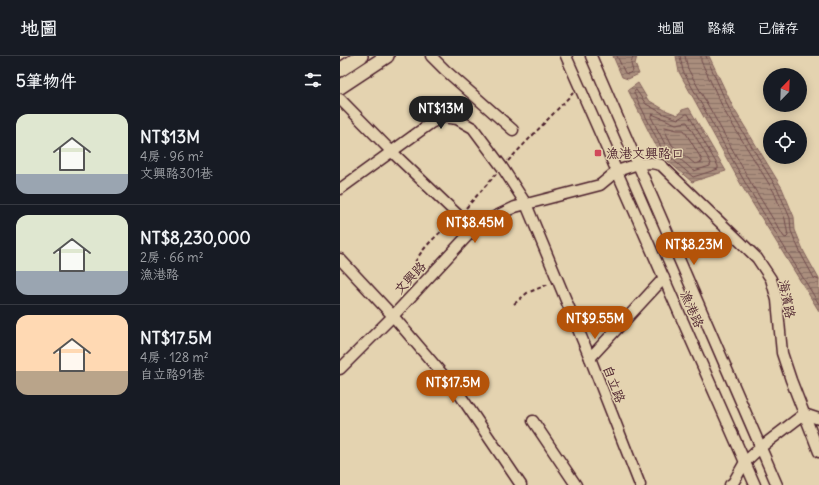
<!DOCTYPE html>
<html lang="zh-TW">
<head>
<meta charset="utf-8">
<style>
  :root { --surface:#171b24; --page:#20242c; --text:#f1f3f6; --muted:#9ea1a6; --line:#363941; --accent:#b45309 }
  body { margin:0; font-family:Delius,"LXGW WenKai TC",sans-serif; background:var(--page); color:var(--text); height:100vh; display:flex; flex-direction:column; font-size:15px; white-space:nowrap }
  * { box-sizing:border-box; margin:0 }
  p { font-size:13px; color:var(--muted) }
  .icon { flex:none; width:22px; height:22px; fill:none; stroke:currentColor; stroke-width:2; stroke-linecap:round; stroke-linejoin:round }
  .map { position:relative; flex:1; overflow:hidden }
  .side { display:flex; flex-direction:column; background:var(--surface); width:340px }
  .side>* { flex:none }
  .needle { width:26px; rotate:23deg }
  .buttons { position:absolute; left:423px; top:12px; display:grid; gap:8px }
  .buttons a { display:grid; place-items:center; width:44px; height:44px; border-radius:50%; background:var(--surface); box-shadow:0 2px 10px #0003; font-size:20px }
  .price { position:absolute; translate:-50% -34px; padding:0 9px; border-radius:14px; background:var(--accent); color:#fff; font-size:13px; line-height:26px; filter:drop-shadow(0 1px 2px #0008) }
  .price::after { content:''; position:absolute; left:50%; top:24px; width:12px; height:9px; margin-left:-6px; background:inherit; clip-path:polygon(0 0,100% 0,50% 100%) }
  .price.on { background:#222; color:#fff }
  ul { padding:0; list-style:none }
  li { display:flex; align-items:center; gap:12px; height:100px; padding:0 16px }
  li+li { border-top:1px solid var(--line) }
  li span { display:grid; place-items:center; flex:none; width:112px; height:80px; border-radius:12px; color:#555 }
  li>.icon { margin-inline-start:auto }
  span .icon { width:48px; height:48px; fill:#fffc; stroke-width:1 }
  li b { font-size:17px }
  h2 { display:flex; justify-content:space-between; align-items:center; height:48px; padding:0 16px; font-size:17px }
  header { display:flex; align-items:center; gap:24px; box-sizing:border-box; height:56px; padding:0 20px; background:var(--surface); border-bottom:1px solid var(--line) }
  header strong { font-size:19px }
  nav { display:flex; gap:22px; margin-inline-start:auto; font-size:14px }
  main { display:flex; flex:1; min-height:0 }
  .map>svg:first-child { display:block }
  .water { fill:url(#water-rules); stroke:#84625c }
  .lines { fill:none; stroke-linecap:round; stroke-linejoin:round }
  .shore { stroke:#704b4c; stroke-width:1 }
  .minor-casing { stroke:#4a1f2b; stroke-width:13 }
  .major-casing { stroke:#4a1f2b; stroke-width:16 }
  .path { stroke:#4a1f2b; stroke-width:2; stroke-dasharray:4 3; stroke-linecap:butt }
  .minor { stroke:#e4d3b0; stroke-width:10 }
  .major { stroke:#e4d3b0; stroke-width:13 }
  .poi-dot { fill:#d1495b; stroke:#e4d3b0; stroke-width:1.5 }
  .labels { text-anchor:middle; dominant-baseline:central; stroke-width:3; stroke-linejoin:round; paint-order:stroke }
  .poi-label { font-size:13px; fill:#4a1f2b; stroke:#e4d3b0; text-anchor:start }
  .street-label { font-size:13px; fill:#4a1f2b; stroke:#e4d3b0 }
</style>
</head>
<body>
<header>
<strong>地圖</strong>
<nav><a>地圖</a><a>路線</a><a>已儲存</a></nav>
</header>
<main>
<section class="side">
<h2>5筆物件<svg class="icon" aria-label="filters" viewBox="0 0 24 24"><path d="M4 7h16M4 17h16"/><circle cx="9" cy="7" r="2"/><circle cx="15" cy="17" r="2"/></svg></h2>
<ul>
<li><span style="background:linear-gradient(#dfe7d0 75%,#9aa5b1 0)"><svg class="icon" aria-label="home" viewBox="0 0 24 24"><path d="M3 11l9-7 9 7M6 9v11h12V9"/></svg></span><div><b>NT$13M</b><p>4房 · 96 m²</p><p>文興路301巷</p></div></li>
<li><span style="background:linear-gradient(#dfe7d0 70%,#9aa5b1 0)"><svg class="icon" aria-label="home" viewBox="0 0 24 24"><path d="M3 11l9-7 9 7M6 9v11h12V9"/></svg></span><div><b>NT$8,230,000</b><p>2房 · 66 m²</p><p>漁港路</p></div></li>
<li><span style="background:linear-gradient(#ffd9b3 70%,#b9a48a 0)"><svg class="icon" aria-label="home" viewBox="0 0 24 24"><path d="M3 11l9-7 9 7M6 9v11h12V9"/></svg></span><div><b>NT$17.5M</b><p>4房 · 128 m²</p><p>自立路91巷</p></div></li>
</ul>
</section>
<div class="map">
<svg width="479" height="429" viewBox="0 0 479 429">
  <defs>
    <pattern id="water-rules" width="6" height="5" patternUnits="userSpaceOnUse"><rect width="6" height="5" fill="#aa8e7d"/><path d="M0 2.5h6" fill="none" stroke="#8c7367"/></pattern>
  </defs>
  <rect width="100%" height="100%" fill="#e4d3b0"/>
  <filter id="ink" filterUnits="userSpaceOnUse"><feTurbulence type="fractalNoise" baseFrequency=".025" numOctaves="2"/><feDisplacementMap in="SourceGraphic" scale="8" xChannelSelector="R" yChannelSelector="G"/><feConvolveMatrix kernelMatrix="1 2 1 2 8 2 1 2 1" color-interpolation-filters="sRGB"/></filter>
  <g filter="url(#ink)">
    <g class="water">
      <path d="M273 0H297L295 8 299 18 288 23 282 21Z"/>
      <path d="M336 0H369L394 53 442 132 454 161 455 174 464 196 479 223V255L403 132 339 16Z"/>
      <path d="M298 27 308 44 325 54 338 59 342 54 349 52 386 115 352 126 320 98 288 34Z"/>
    </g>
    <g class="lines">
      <g class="shore">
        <path d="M277 0 285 17 288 18 293 15 291 8 293 0"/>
        <path d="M340 0 343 15 407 130 479 248"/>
        <path d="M345 0 348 13 411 127 444 181 446 182 448 180 445 163 434 136 386 58 361 5V0"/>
        <path d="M366 0 390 55 438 134 450 162 451 175 461 198 474 222 479 224"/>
        <path d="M296 34 306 48 324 58 338 63 346 58H348L378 110V113L353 121 323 95 294 37Z"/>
        <path d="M312 58 336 68 347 66 371 107 370 110 354 115 327 92 311 61Z"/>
        <path d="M325 71 337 74H344L362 104V106L355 108 332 89 324 73Z"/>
      </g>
      <defs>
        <g id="minor">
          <path d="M91 0 105 14 173 74"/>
          <path d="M226 0 415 429"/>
          <path d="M251 0 437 429"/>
          <path d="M0 43 51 95 119 160"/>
          <path d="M0 133 91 67 103 61 117 63 133 72 162 111 186 148 250 302 300 429"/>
          <path d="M0 203 53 260 120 339 181 429"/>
          <path d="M250 302 324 222"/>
          <path d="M0 313 53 260 131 176 150 163 175 151 260 129 277 115 298 108 311 107 321 109 417 202 431 223 437 244 442 297 451 324 479 396"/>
          <path d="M464 358 479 363"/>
          <path d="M193 365 236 429"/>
          <path d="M390 429 393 427 405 406 421 391 464 358"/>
        </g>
        <g id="major">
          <path d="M0 14 21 0"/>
          <path d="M0 31 47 0"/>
        </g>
      </defs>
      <use href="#minor" class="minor-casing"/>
      <use href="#major" class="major-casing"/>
      <g class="path">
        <path d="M168 105 233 37"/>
        <path d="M126 152 156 118"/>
        <path d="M82 216 74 208C83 191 97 179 111 167"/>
        <path d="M174 248 187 237 209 228"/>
      </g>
      <use href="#minor" class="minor"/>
      <use href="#major" class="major"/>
    </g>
  </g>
  <rect class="poi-dot" x="254" y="93" width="8" height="8" rx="2"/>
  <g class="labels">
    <g class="poi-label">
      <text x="266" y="97">漁港文興路口</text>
    </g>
    <g class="street-label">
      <text transform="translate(70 222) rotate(-47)">文興路</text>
      <text transform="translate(447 243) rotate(79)">海濱路</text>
      <text transform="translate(352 253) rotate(66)">漁港路</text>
      <text transform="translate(274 328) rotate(69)">自立路</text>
    </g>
  </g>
</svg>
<div class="buttons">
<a><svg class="needle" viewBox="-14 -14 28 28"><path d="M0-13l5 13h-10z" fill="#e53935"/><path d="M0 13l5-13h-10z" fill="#9ea1a6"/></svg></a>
<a><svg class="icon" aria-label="locate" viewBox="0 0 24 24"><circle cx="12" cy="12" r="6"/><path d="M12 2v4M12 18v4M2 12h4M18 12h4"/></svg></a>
</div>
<b class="price on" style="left:101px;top:74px">NT$13M</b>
<b class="price" style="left:135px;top:188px">NT$8.45M</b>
<b class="price" style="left:354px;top:210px">NT$8.23M</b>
<b class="price" style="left:255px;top:284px">NT$9.55M</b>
<b class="price" style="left:113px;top:348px">NT$17.5M</b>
</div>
</main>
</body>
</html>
